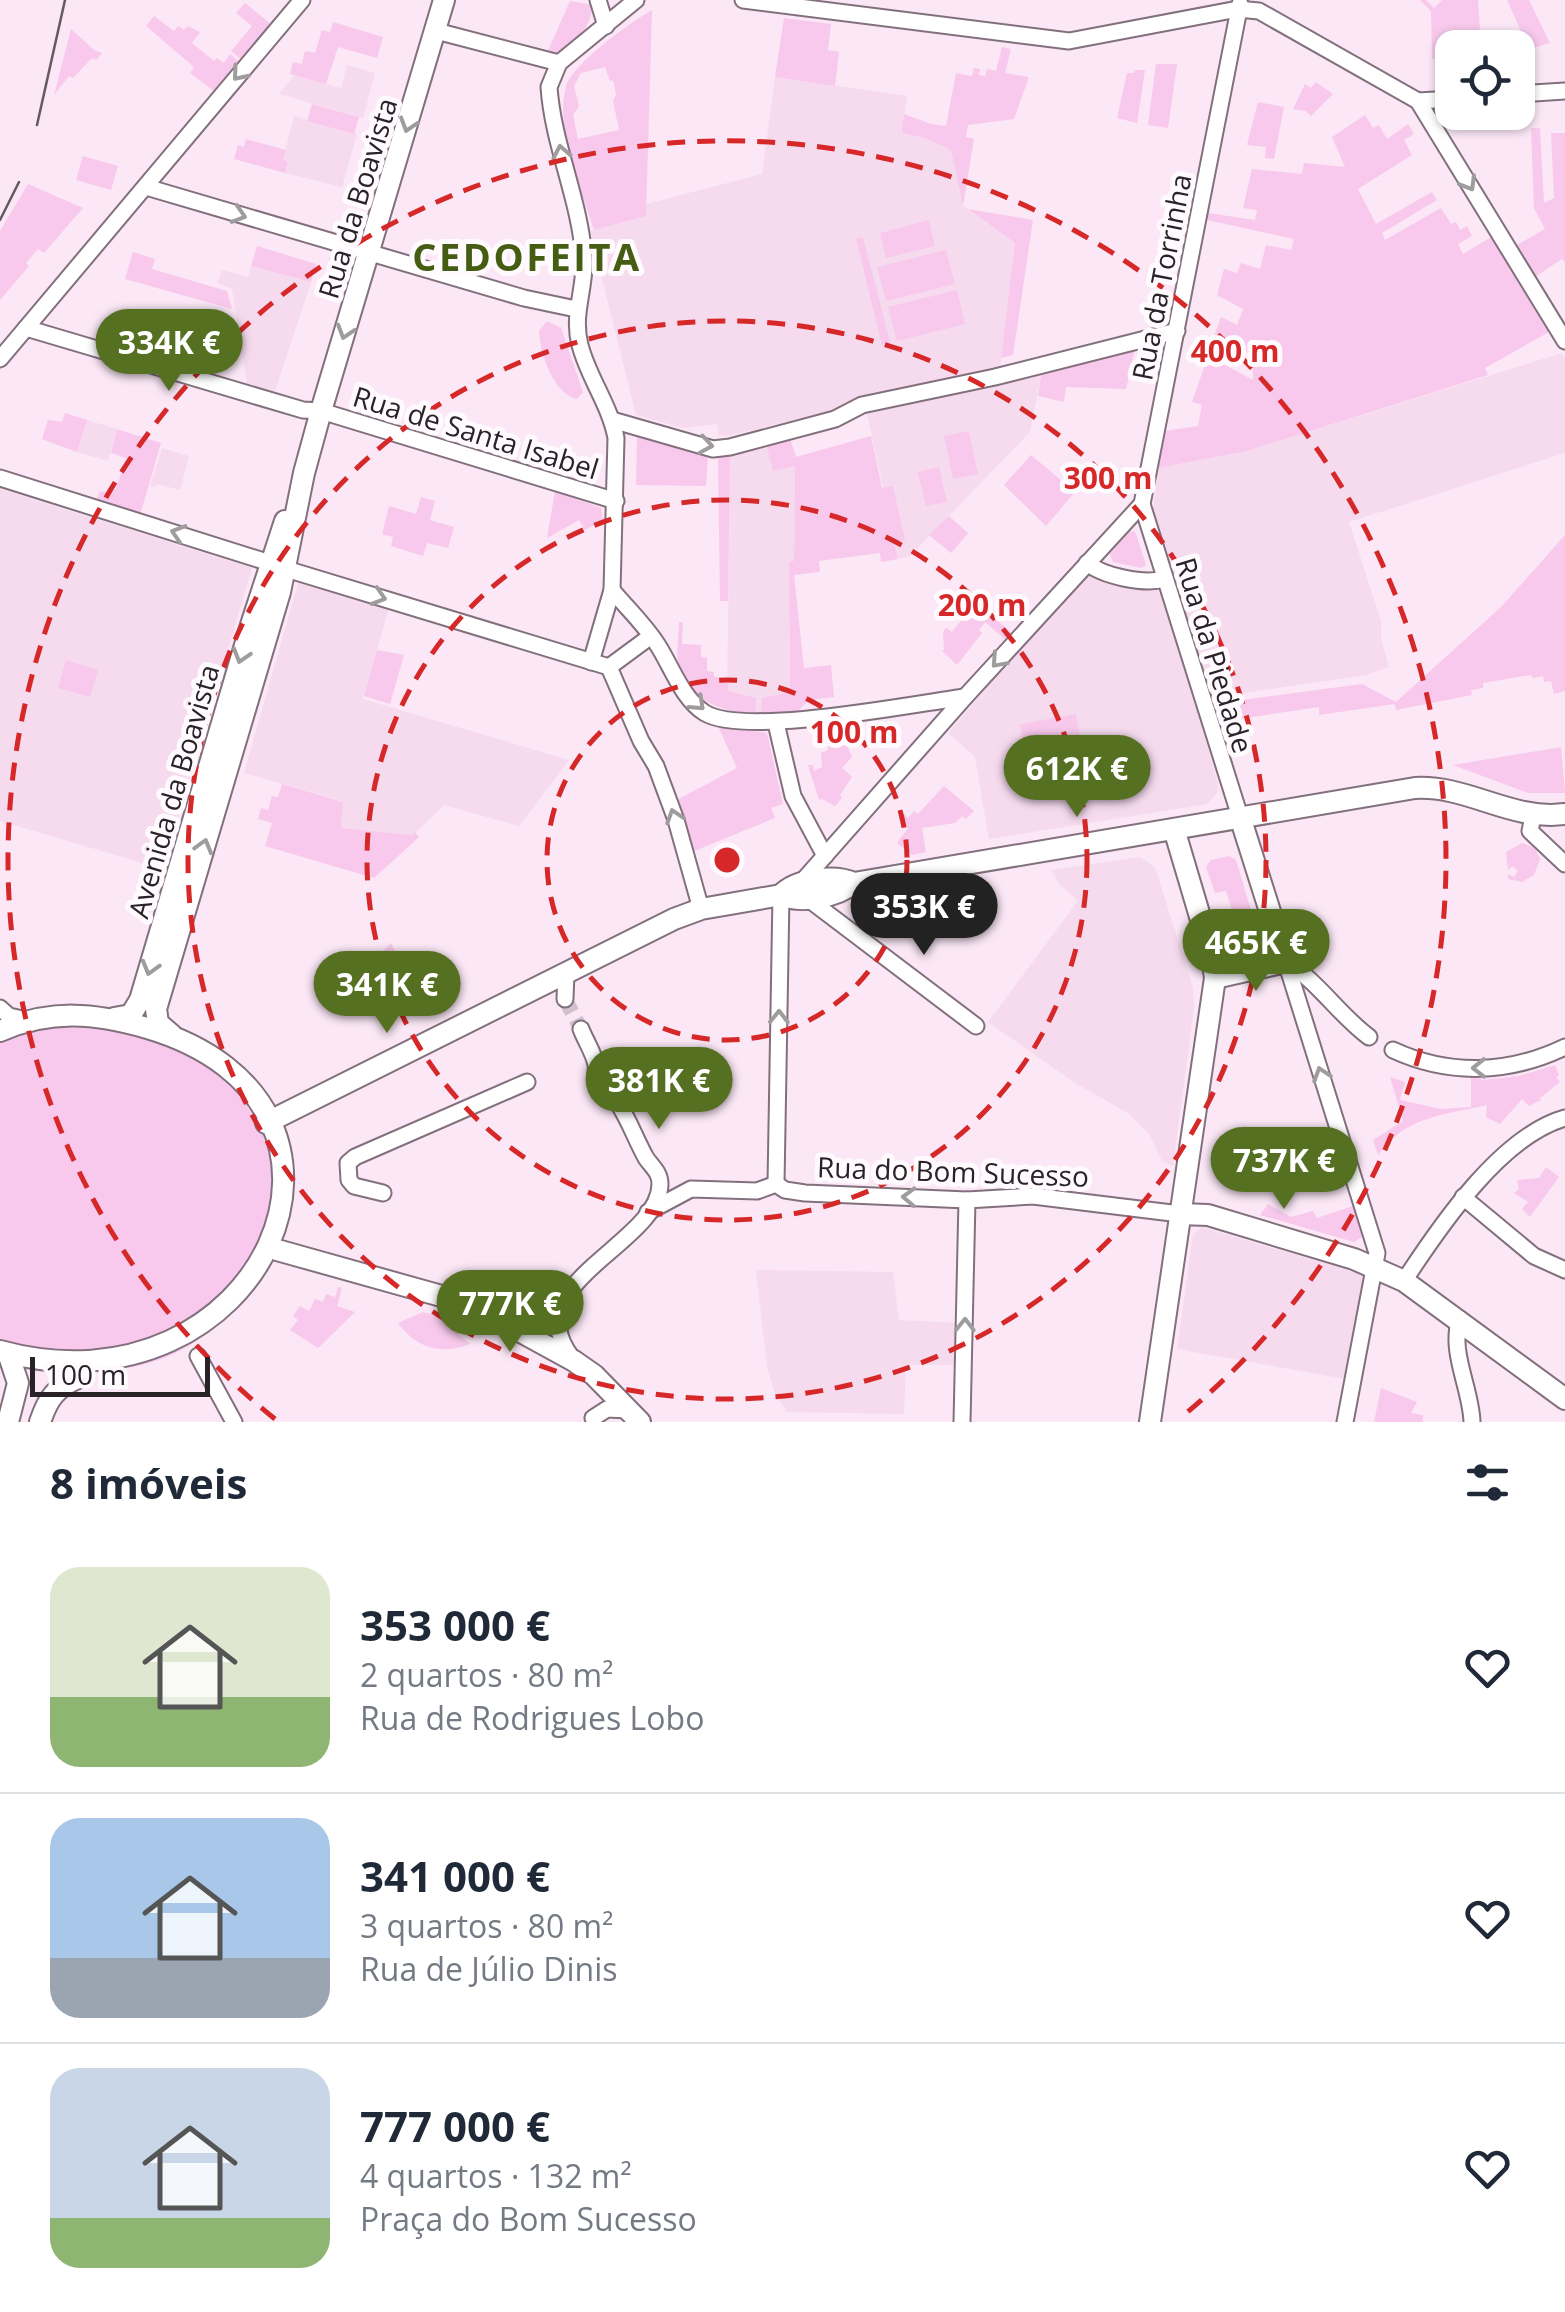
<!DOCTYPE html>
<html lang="pt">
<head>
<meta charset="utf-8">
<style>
  :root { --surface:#fff; --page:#f2f2f3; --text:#1f2937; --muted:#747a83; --line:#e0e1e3; --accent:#567022 }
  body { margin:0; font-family:"Open Sans",sans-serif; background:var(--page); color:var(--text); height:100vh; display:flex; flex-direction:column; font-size:38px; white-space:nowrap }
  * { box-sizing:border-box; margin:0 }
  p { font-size:32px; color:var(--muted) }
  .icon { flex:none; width:55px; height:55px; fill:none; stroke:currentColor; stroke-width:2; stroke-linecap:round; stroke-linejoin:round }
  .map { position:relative; height:1422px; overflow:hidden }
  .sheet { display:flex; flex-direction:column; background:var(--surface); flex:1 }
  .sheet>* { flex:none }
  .controls { position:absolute; left:1435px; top:30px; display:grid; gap:20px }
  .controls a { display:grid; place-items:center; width:100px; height:100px; border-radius:20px; background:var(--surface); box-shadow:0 2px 8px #0004; font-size:50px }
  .scale { position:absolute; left:30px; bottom:25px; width:180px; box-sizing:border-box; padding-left:10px; border:5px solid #292227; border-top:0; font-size:28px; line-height:35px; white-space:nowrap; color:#292227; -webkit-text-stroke:8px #fefafd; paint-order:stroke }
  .price { position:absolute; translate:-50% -85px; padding:0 22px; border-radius:35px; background:var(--accent); color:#fff; font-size:32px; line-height:65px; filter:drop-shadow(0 2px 5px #0008) }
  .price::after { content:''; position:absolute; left:50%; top:60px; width:30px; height:22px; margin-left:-15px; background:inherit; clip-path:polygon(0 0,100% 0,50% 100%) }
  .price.on { background:#222; color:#fff }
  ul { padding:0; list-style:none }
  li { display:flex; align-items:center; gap:30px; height:250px; padding:0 50px }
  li+li { border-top:2px solid var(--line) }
  li span { display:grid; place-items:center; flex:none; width:280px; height:200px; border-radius:30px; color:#555 }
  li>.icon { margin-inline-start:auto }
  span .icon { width:120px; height:120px; fill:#fffc; stroke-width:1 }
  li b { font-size:42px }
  h2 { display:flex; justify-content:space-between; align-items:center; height:120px; padding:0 50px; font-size:42px }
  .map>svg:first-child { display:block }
  .built { fill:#f6dbef }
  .green { fill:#f8c9ec; fill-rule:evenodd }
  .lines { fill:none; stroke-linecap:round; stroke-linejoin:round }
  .minor-tunnel { stroke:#d1c0cd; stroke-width:15; stroke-dasharray:15 8; stroke-linecap:butt }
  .minor-casing { stroke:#82707d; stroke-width:19 }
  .major-casing { stroke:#82707d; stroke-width:24 }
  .minor { stroke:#fff; stroke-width:15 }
  .major { stroke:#fff; stroke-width:20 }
  .tram { stroke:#655a62; stroke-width:2.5 }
  .oneway { stroke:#9f9c9e }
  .ring { fill:none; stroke:#d62828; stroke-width:5; stroke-dasharray:18 12 }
  .labels { text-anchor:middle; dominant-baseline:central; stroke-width:10; stroke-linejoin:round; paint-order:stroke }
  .street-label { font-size:28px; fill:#292227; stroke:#fefafd }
  .district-label { font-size:38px; font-weight:bold; letter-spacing:2.5px; fill:#455c13; stroke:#fefafd }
  .centre { fill:#d62828; stroke:#fefafd; stroke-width:5 }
  .ring-label { font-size:30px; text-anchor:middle; font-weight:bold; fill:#d62828; stroke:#fefafd; stroke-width:10; stroke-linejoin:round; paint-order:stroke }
</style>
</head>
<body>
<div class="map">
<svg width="1565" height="1422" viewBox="0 0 1565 1422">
  <rect width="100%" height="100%" fill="#fbe7f6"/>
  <g class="built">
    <path d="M347 65 375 73 363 118 279 94 295 75 341 88Z"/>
    <path d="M775 77 907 96 902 133 924 138 951 150 963 206 1015 243 1000 369 728 436 719 435 717 424 683 428 636 415 590 231 646 216V204L762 174Z"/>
    <path d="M294 116 357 134 342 187 285 173 288 163 283 159Z"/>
    <path d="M251 266 311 282 275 391 247 383 232 289 218 283 222 270 248 277Z"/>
    <path d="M1562 353 1565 359V453L1349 522 1381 621V639L1389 667 1366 675 1208 698 1153 511 1158 468 1247 451Z"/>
    <path d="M1042 370 1030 432 910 556 898 559 866 408Z"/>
    <path d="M87 420 117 429 108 461 77 452Z"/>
    <path d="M790 438 795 457 794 562 789 563 790 714 755 715 727 710 730 454Z"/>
    <path d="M162 448 189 456 180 490 157 484 156 487 150 486Z"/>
    <path d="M0 489 252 568 163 869 0 821Z"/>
    <path d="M1088 575 1157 590 1160 594 1196 706 1218 783 1217 793 1207 804 989 839 975 757 948 733 1082 576Z"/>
    <path d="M299 580 389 608 363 699 569 760 519 826 444 805 413 835 340 828 342 801 244 773Z"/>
    <path d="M1140 857 1155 867 1193 988 1194 1009 1173 1166 1162 1161 1149 1134 1128 1113 1075 1083 988 1022 1078 901 1059 884 1051 870Z"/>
    <path d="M1201 1227 1371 1277 1346 1379 1177 1349 1193 1235Z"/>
    <path d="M756 1270 893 1272 899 1320 956 1323 955 1365H906L904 1414 787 1412 775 1394 767 1367Z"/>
  </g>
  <g class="green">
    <path d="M1420 0H1426L1434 8 1442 0H1478L1481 47 1452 48V51L1442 52 1443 71H1438L1436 59H1432L1431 11Z"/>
    <path d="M1507 0H1529L1550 43 1529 49Z"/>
    <path d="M570 1 592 5C592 27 571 55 547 53Z"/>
    <path d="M245 3 271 24 241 59 231 51 252 26 236 13Z"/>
    <path d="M652 10 646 216 594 230C582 191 554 127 566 87 572 64 631 22 652 10ZM605 67 610 81 613 80 616 95 613 101 619 130 578 139 573 115 579 106 574 86 581 73Z"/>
    <path d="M154 16 174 31 178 26 184 30 188 26 200 32 192 43 214 61 217 58 224 63 230 54 239 62 214 91 190 73 194 67 146 26Z"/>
    <path d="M784 18 831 24 828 50 839 52 835 86 775 77Z"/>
    <path d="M333 22 383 37 377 58 338 47 326 84 290 74 293 62 302 64 305 51 315 53 322 30 330 32Z"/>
    <path d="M71 29 94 50 102 53 96 60 92 58 73 78 69 76 54 95Z"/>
    <path d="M1002 47 1011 49 1005 73 1029 77 1014 119 968 125 966 137 974 139 963 206 951 150 924 138 902 133 904 114 931 124 946 126 956 73 972 76 974 68 980 69 979 75 985 76 987 69 996 71Z"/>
    <path d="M1156 64H1177L1168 128 1148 125Z"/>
    <path d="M1135 70H1145L1137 123 1117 118 1127 73H1134Z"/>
    <path d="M1316 82 1333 94 1311 116 1306 111 1293 109 1305 84 1311 88Z"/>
    <path d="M1258 102 1284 107 1274 159 1265 158 1266 147 1247 145Z"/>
    <path d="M312 104 359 117 354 134 307 121Z"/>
    <path d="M1365 115 1373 128 1379 125 1387 139 1408 124 1414 134 1404 140 1412 155 1358 189 1376 224 1432 192 1437 200 1382 233 1385 240 1441 208 1451 224 1456 222 1460 230 1467 226 1472 236 1458 244 1463 254 1493 236 1549 332 1485 368 1488 375 1247 451 1158 468 1165 431 1198 426 1202 405 1192 402 1208 356 1253 380 1252 355 1214 336 1221 317 1237 325 1243 309 1217 295 1224 269 1237 273 1241 263 1260 269 1266 245 1291 250 1294 239 1207 220 1208 213 1255 220 1257 210 1243 208 1252 169 1302 174 1304 163 1345 167 1332 137Z"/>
    <path d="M1531 128H1540L1544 203 1554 198 1551 133H1565V263L1562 259 1535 277 1517 245 1545 229 1534 208Z"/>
    <path d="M246 139 286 150 283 159 288 162 285 173 234 159 238 145 244 147Z"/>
    <path d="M83 156 118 166 111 190 76 180Z"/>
    <path d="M28 184 83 208 44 253 38 249 26 263 29 266 0 300V231Z"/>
    <path d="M968 209 1033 220 1013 355 1001 358 1015 243Z"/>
    <path d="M929 220 935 246 886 258 880 233Z"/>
    <path d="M863 237 890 342 882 345 856 239Z"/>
    <path d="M257 246 316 264 311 282 251 266Z"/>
    <path d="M946 250 955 284 886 301 877 267Z"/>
    <path d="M133 252 155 259 152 269 227 291 232 309 125 279Z"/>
    <path d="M957 290 965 324 897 341 888 307Z"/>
    <path d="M547 321 561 328 583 392 577 399C553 394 540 353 539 331Z"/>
    <path d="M1135 349 1126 389 1066 387 1064 402 1038 396 1042 370Z"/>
    <path d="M65 413 87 420 77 452 42 439 48 420 62 422Z"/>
    <path d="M117 429 161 443 140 515 96 502 100 491 109 493 116 489 126 458 111 453Z"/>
    <path d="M969 431 978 474 953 479 944 436Z"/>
    <path d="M637 434 708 455 706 486 636 485Z"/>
    <path d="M871 436 882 488 893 486 905 540 894 542 898 559 881 562 880 553 819 561 820 572 794 575 804 668 831 665 834 697 809 700 796 713 761 715 762 698 790 692 789 562 794 561 795 466 773 471 766 444 790 438 796 457Z"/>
    <path d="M730 454 728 601H720L718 457Z"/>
    <path d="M1031 455 1075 492 1046 526 1004 485Z"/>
    <path d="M939 467 947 502 926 506 918 472Z"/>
    <path d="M555 491 601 508 603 521 585 530 579 520 547 538Z"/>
    <path d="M421 497 435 501 430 520 454 527 448 548 427 543 423 556 391 546 393 537 382 534 389 506 416 514Z"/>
    <path d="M949 516 968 533 951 553 929 535Z"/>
    <path d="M1135 531 1146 565 1141 568 1113 562 1110 554 1129 532Z"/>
    <path d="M1565 535V691L1554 694 1551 681 1544 682 1543 676 1533 678 1531 675 1483 683V688L1471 690 1472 695 1396 710 1395 704 1319 715V707L1219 722 1212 704 1362 684 1396 702 1502 606Z"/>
    <path d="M976 602 1014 635 1008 642 985 622 979 630 982 633 957 665 942 651 944 650 943 632 946 628 952 632Z"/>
    <path d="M679 622H683L682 644 701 645V657L707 658V671L714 672V677L728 678V691L756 698 755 715C723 711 685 701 678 663 676 651 679 635 679 622Z"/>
    <path d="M377 650 404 655 390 704 364 696Z"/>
    <path d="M66 660 98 670 90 697 58 688Z"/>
    <path d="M1076 714 1085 765 1028 773 1020 724Z"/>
    <path d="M718 726 767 733 783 804 771 808 775 818 692 852 675 801 737 768Z"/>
    <path d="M857 736 860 742 848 748 852 757 842 768 852 777 840 795 842 798 835 806 822 799 819 800 808 765H813L814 771 822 767 821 752 827 751 830 740Z"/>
    <path d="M1561 747 1565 793H1528L1453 765Z"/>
    <path d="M282 784 343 802 341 828 412 835 415 832 419 837 374 878 265 846 272 823 258 819 261 808 268 810 272 796 278 797Z"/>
    <path d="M944 786 974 811 966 819 962 816 955 823 922 828 926 852 912 855 897 843 908 828 898 819 903 813 908 818 914 811 918 814Z"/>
    <path d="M1522 843 1535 848 1540 859 1534 875 1522 882 1508 879V874L1514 877 1518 871 1513 866 1508 870 1506 852Z"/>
    <path d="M1229 856 1236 860 1261 944 1258 953 1237 958 1232 953 1224 924 1235 920 1226 891 1215 893 1206 867 1211 860Z"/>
    <path d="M391 943 415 988 394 997 376 958Z"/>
    <path d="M71 1016C102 1025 138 1029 167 1043 187 1052 214 1071 230 1086 262 1116 279 1167 273 1211 271 1225 271 1242 266 1256 257 1283 238 1305 218 1324 154 1382 73 1381 0 1339V1041L11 1035Z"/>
    <path d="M1555 1065 1559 1075 1556 1077 1560 1082 1540 1098 1541 1100 1529 1106 1522 1099 1500 1124 1486 1117 1487 1105C1445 1115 1404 1116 1378 1155L1373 1140 1403 1121 1390 1077 1405 1082 1400 1100 1441 1109 1471 1107V1075H1478L1482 1080 1519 1076Z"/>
    <path d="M1546 1167 1559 1177 1530 1217 1522 1209 1528 1202 1514 1193 1519 1189 1517 1180 1539 1178Z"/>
    <path d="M1268 1204 1291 1217 1313 1211 1317 1218 1353 1206 1362 1237 1354 1242 1260 1215Z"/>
    <path d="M338 1287 342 1288 337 1306 355 1312 318 1348 290 1330 298 1320 293 1316 300 1306 309 1311 315 1299 323 1302 326 1294 335 1297Z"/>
    <path d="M423 1312 439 1317 470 1344C443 1355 416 1349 398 1323Z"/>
    <path d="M1381 1388 1417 1402 1411 1413 1423 1415V1422H1374Z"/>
  </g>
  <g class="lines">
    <path class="minor-tunnel" d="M565 999 581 1029"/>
    <defs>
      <g id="minor">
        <path d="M598 0 606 26"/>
        <path d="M743 0 1069 41 1238 9 1259 11 1418 101 1565 341"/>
        <path d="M1240 4 1142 504 1241 820"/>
        <path d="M436 31 559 63"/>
        <path d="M1518 94 1565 91"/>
        <path d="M1418 101 1452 99"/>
        <path d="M146 187 524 298 576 309"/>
        <path d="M26 328 303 410 321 411 616 501"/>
        <path d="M0 359 302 0"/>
        <path d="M612 420 713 449 730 447 835 419 862 405 995 377 1177 331"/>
        <path d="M0 478 270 563"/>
        <path d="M1087 563C1103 576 1144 585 1164 579"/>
        <path d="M286 569 609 667"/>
        <path d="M612 590C627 608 645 625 657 644 671 665 682 699 705 713 745 737 913 704 965 697"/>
        <path d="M591 662 612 590 616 438C610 405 588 377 580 345 572 315 585 290 584 261 581 202 553 146 549 87L559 63 636 0"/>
        <path d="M609 667 641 741 656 766 676 820 701 909"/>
        <path d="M609 667 651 636"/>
        <path d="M776 723 793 796 825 856"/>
        <path d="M1533 816 1530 831 1565 864"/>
        <path d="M800 884 965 697 1142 504"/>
        <path d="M807 898 976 1026"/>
        <path d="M1286 962 1377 1253 1345 1422"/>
        <path d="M1286 962C1318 981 1339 1015 1369 1037"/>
        <path d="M565 999 566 973"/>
        <path d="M0 1008 9 1016 27 1020"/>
        <path d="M1393 1050C1449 1076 1509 1074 1565 1047"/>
        <path d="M776 1184 781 895"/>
        <path d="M383 1193 354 1186 349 1180 348 1163 355 1157 527 1082"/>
        <path d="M1463 1197 1534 1256 1565 1270"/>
        <path d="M648 1212 691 1189 757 1191 776 1184 785 1190 805 1193 967 1200 1033 1196 1180 1214"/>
        <path d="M1404 1281C1440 1226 1501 1136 1565 1118"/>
        <path d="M479 1306 529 1310 566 1292"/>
        <path d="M1460 1319C1449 1352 1471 1388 1472 1422"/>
        <path d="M198 1356 234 1422"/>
        <path d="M572 1358C514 1282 659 1245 660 1184 660 1172 652 1167 646 1158 636 1140 629 1120 618 1103 612 1095 602 1088 598 1079 594 1073 597 1072 596 1065 594 1053 585 1040 581 1029"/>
        <path d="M593 1418 607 1409 628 1410"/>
        <path d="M962 1422 967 1200"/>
      </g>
      <g id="major">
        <path d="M781 895C796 879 834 874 854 883"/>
        <path d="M1215 978 1286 962 1241 820"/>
        <path d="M114 1018 131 1015 140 1000 251 625 285 521"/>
        <path d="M0 1031C51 1009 95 1013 147 1028 406 1104 261 1422 0 1351"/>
        <path d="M172 1035 158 1023 156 1009 280 592 304 473 321 411 444 0"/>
        <path d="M266 1123 674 919 701 909 781 895C801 904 837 897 854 883L1415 788C1468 785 1511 821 1565 814"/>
        <path d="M1180 1214 1208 1215 1354 1259 1404 1281 1565 1399"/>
        <path d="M277 1250 470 1304 574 1361 594 1375 640 1422"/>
        <path d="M8 1422 18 1383 9 1356"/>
        <path d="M40 1422C48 1398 56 1387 80 1377"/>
        <path d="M1150 1422 1215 978 1212 957 1174 829"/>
      </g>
    </defs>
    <use href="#minor" class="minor-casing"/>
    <use href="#major" class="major-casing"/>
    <use href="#minor" class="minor"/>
    <use href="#major" class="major"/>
    <g class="tram">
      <path d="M37 125 65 0"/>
      <path d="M0 220 19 182"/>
    </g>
  </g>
  <defs><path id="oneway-chevron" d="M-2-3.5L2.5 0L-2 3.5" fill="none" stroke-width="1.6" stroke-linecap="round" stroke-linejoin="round" transform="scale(2.5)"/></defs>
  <g class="oneway">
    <use href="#oneway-chevron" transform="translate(239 74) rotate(130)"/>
    <use href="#oneway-chevron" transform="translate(408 125) rotate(107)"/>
    <use href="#oneway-chevron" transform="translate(561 152) rotate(-101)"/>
    <use href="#oneway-chevron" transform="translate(1469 184) rotate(59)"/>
    <use href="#oneway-chevron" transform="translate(239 215) rotate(17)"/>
    <use href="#oneway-chevron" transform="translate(345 332) rotate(107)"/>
    <use href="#oneway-chevron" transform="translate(706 445) rotate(9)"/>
    <use href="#oneway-chevron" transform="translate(178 533) rotate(-163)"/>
    <use href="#oneway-chevron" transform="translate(379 597) rotate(17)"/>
    <use href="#oneway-chevron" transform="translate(241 656) rotate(107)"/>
    <use href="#oneway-chevron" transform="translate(998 661) rotate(132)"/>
    <use href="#oneway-chevron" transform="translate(698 704) rotate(43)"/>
    <use href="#oneway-chevron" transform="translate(674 816) rotate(-108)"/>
    <use href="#oneway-chevron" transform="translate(204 846) rotate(-74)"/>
    <use href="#oneway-chevron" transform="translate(150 968) rotate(106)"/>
    <use href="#oneway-chevron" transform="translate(779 1017) rotate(-89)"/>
    <use href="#oneway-chevron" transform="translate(1479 1068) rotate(179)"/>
    <use href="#oneway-chevron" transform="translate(1321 1074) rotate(-108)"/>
    <use href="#oneway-chevron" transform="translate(909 1197) rotate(-178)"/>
    <use href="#oneway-chevron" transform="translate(965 1325) rotate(-89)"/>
  </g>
  <g class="ring">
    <circle cx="727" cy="860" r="180"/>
    <circle cx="727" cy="860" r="360"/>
    <circle cx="727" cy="860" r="539"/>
    <path d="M275 1419A719 719 0 1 1 1179 1419"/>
  </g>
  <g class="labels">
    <g class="street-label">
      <text transform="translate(357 198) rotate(-73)">Rua da Boavista</text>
      <text transform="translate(1161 277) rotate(-79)">Rua da Torrinha</text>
      <text transform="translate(476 432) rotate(17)">Rua de Santa Isabel</text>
      <text transform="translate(1215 655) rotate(73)">Rua da Piedade</text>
      <text transform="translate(173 791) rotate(-74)">Avenida da Boavista</text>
      <text transform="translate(953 1171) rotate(2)">Rua do Bom Sucesso</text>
    </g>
    <g class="district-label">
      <text x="527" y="256">CEDOFEITA</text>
    </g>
  </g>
  <circle cx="727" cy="860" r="15" class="centre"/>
  <g class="ring-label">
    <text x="1235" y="362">400 m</text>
    <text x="1108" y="489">300 m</text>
    <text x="982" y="616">200 m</text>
    <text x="854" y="743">100 m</text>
  </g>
</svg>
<div class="controls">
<a><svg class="icon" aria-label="locate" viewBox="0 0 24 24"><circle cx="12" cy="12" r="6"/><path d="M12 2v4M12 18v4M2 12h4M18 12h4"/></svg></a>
</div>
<div class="scale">100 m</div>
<b class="price" style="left:169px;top:394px">334K €</b>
<b class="price" style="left:1077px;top:820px">612K €</b>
<b class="price on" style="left:924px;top:958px">353K €</b>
<b class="price" style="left:1256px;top:994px">465K €</b>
<b class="price" style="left:387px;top:1036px">341K €</b>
<b class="price" style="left:659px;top:1132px">381K €</b>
<b class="price" style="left:1284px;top:1212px">737K €</b>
<b class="price" style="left:510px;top:1355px">777K €</b>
</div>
<section class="sheet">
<h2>8 imóveis<svg class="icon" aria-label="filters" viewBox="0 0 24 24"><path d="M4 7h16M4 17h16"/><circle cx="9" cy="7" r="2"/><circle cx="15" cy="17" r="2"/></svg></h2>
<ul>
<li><span style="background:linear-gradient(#dfe7d0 65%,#8fb573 0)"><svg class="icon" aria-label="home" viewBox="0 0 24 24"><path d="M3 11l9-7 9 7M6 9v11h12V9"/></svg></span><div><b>353 000 €</b><p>2 quartos · 80 m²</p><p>Rua de Rodrigues Lobo</p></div><svg class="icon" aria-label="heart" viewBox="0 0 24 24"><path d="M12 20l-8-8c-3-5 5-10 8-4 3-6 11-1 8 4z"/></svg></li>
<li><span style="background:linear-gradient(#a9c7e8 70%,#9aa5b1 0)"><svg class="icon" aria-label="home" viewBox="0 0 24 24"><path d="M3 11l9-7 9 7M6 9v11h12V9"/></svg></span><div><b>341 000 €</b><p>3 quartos · 80 m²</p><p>Rua de Júlio Dinis</p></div><svg class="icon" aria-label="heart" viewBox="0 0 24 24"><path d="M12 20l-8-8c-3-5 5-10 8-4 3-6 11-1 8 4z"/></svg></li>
<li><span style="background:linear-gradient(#c9d6e8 75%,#8fb573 0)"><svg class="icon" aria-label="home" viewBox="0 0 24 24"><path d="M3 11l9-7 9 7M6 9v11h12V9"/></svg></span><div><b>777 000 €</b><p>4 quartos · 132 m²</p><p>Praça do Bom Sucesso</p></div><svg class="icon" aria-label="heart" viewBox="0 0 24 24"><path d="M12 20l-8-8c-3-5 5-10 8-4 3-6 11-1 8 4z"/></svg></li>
</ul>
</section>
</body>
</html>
